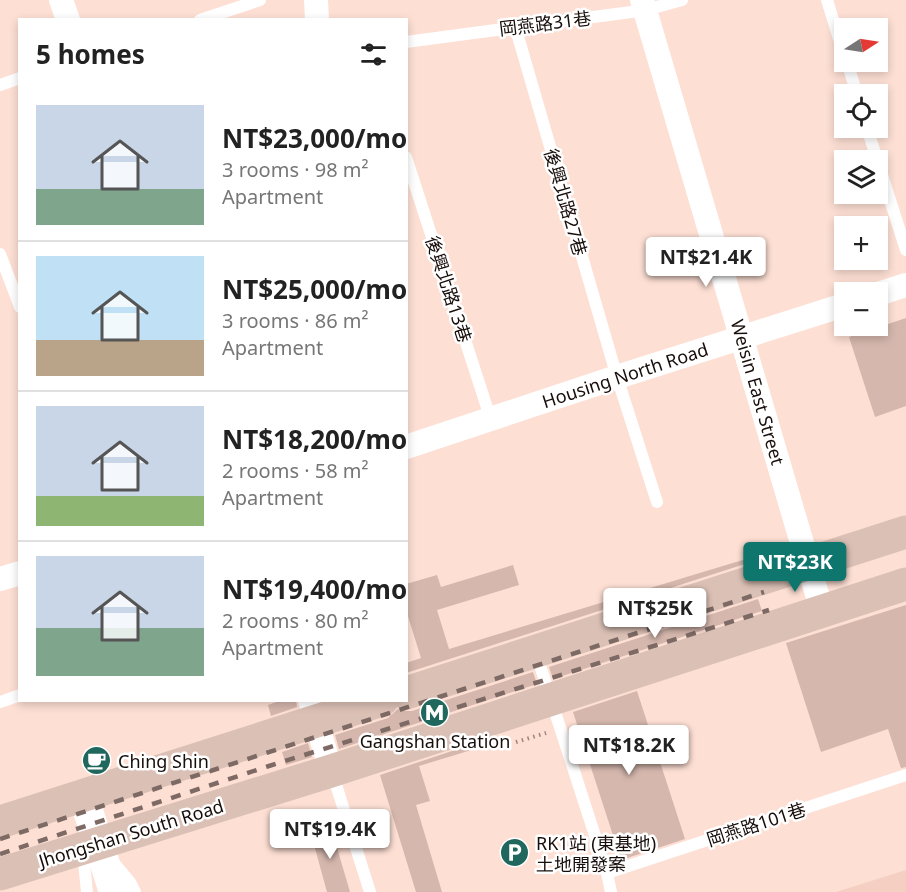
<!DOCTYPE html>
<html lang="en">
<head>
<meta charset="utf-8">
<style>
  :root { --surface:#fff; --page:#f2f2f2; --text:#222; --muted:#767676; --line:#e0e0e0; --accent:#0f766e }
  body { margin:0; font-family:"Noto Sans","Noto Sans TC",sans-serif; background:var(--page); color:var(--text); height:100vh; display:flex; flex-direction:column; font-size:22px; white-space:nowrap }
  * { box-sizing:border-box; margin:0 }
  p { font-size:20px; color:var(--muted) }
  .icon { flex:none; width:33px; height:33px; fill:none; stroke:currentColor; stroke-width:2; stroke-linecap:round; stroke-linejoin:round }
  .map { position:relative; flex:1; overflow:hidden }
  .details { position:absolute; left:18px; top:18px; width:390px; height:684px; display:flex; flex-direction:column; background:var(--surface); border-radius:0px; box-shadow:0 3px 9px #0003 }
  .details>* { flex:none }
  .needle { width:39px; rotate:78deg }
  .fabs { position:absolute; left:834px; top:18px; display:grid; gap:12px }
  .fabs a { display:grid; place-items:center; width:54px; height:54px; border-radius:0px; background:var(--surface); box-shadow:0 3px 9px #0003; font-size:30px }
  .price { position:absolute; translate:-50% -51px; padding:0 14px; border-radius:6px; background:#fff; color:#222; font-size:20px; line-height:39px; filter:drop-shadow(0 2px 3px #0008) }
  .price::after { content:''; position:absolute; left:50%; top:36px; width:18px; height:14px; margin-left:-9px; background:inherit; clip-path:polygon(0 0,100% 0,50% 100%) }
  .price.active { background:var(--accent); color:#fff }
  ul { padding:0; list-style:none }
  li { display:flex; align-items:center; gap:18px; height:150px; padding:0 18px }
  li+li { border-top:2px solid var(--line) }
  li span { display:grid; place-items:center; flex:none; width:168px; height:120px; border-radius:0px; color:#555 }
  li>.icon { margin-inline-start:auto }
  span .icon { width:72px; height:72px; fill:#fffc; stroke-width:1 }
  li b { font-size:26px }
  h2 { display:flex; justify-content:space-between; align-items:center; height:72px; padding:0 18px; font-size:26px }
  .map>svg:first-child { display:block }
  .built { fill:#f5d0c2 }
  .building { fill:#d5b7ad }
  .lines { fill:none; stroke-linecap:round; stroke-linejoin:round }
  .path { stroke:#9b867e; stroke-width:4; stroke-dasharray:1.5 4.5; stroke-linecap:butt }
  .service { stroke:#fff; stroke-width:12 }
  .minor { stroke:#fff; stroke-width:24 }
  .tertiary { stroke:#fff; stroke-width:30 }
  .primary { stroke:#dbc0b5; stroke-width:33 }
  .rail { stroke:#7d6a64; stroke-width:4.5; stroke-dasharray:10 10; stroke-linecap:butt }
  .labels { text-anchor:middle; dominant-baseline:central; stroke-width:5; stroke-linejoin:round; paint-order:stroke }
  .street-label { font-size:18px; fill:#170d0a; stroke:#fff }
  .poi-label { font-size:18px; fill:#170d0a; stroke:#fff; text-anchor:start }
</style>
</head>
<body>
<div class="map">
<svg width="906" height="892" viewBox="0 0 906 892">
  <rect width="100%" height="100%" fill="#fddfd4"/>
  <path class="built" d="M906 870V892H836Z"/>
  <g class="building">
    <path d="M906 318V406L875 417 849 337Z"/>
    <path d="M746 559 748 563 406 673V663L421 658 406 610V584L437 575 441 587 513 565 519 585 437 610 449 649Z"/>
    <path d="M758 599 762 611 553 679 549 667Z"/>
    <path d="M906 605V767L901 768 888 729 821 752 786 643Z"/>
    <path d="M533 672 537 684 339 749 335 735 388 718 398 709 403 711H412Z"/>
    <path d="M637 691 685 839 621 860 573 712Z"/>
    <path d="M282 700H296L297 707 271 716 268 705Z"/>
    <path d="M308 743 312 757 286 765 282 752Z"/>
    <path d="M476 743 478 748 419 766 430 801 416 805 442 892H416L380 775Z"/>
    <path d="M330 824 350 892H327L310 830Z"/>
  </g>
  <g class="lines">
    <path class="path" d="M516 742 546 733"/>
    <g class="service">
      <path d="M827 0 844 55"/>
      <path d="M200 20 260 0"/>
      <path d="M515 26 617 377 657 502"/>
      <path d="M406 42 646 10 682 0"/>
      <path d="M847 62 857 94"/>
      <path d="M0 85 20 78"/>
      <path d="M867 128 906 250"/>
      <path d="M406 157 491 420"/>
      <path d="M0 254 20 307"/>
      <path d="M536 653 607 873 611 892"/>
      <path d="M0 702 20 695"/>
      <path d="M332 772 370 892"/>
      <path d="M114 863 130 882 135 892"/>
      <path d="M607 873 906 775"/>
      <path d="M87 892 84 863 90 853"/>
    </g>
    <g class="minor">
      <path d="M61 0 68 20"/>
      <path d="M316 0 317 20"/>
      <path d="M642 0 822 611"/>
      <path d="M878 294 906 285"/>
      <path d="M406 447 617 377 844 305"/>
      <path d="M0 579 20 573"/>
      <path d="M310 700 331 771"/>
    </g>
    <path class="tertiary" d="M83 795 114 892"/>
    <g class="primary">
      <path d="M406 693 906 532"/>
      <path d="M0 822 382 700"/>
      <path d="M0 874 331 771 906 584"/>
    </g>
    <g class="rail">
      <path d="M0 839 764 592"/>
      <path d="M0 854 269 766 769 610"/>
    </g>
  </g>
  <defs>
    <symbol id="metro-disc" viewBox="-11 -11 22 22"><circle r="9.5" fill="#20685d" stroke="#fff"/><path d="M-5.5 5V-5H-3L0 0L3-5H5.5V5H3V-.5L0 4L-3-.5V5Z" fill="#fff"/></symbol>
    <symbol id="cafe-disc" viewBox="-11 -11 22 22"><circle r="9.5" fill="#20685d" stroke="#fff"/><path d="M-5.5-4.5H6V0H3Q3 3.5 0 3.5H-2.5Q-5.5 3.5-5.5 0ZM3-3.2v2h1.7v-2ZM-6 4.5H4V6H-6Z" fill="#fff"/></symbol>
    <symbol id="parking-disc" viewBox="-11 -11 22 22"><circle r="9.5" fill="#20685d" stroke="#fff"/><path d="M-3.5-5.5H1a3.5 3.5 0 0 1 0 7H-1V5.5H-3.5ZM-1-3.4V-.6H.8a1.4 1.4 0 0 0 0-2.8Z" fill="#fff"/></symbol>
  </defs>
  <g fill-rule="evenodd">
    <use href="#metro-disc" x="418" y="696" width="33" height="33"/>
    <use href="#cafe-disc" x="80" y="744" width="33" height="33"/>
    <use href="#parking-disc" x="498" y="836" width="33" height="33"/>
  </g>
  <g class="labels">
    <g class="street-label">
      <text transform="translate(545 23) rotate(-7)">岡燕路31巷</text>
      <text transform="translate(566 202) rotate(74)">後興北路27巷</text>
      <text transform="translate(449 289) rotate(72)">後興北路13巷</text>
      <text transform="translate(625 375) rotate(-18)">Housing North Road</text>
      <text transform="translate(758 392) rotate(74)">Weisin East Street</text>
      <text transform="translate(756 824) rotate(-18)">岡燕路101巷</text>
      <text transform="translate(131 833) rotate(-17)">Jhongshan South Road</text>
    </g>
    <g class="poi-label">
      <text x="435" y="741" text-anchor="middle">Gangshan Station</text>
      <text x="118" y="761">Ching Shin</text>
      <text x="536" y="843">RK1站 (東基地)<tspan x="536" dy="21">土地開發案</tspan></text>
    </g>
  </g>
</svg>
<div class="fabs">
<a><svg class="needle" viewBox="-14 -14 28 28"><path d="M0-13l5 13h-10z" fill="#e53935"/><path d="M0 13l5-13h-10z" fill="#767676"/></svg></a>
<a><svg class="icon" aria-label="locate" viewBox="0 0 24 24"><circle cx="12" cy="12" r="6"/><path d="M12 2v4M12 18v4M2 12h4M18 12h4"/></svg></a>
<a><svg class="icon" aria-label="layers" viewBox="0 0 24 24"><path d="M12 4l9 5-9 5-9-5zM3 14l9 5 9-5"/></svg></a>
<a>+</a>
<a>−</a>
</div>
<b class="price" style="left:706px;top:288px">NT$21.4K</b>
<b class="price active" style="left:795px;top:593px">NT$23K</b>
<b class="price" style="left:655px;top:639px">NT$25K</b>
<b class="price" style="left:629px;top:776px">NT$18.2K</b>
<b class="price" style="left:330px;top:860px">NT$19.4K</b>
<section class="details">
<h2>5 homes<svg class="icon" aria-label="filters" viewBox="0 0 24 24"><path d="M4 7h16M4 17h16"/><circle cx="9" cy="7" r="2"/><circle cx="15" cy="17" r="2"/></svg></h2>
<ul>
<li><span style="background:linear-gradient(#c9d6e8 70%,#7fa58c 0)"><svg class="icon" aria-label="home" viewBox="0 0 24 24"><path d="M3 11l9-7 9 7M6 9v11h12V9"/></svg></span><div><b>NT$23,000/mo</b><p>3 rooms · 98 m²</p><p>Apartment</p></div></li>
<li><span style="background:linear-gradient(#bfe0f5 70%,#b9a48a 0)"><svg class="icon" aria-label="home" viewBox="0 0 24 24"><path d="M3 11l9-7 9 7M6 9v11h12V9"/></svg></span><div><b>NT$25,000/mo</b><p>3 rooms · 86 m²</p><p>Apartment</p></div></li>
<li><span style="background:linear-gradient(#c9d6e8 75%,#8fb573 0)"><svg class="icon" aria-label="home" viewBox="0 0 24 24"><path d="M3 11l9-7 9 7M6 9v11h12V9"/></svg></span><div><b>NT$18,200/mo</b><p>2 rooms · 58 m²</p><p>Apartment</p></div></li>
<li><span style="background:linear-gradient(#c9d6e8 60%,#7fa58c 0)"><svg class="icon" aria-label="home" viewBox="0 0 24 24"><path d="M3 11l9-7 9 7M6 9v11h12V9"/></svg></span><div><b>NT$19,400/mo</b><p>2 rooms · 80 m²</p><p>Apartment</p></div></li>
</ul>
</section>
</div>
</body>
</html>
